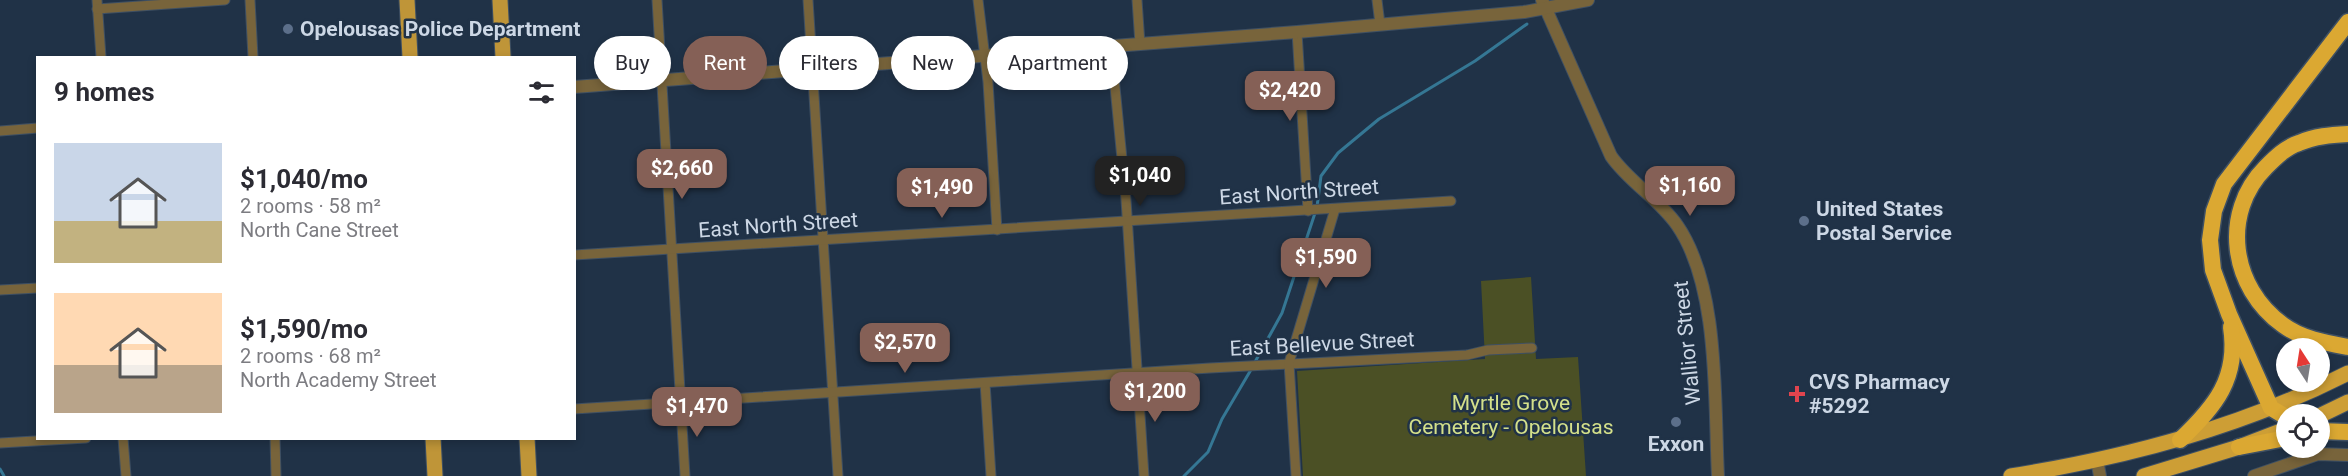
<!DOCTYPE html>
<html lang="en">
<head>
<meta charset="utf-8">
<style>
  :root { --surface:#fff; --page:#f2f2f3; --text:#2b2b33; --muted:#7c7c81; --accent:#856056 }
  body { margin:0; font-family:Roboto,sans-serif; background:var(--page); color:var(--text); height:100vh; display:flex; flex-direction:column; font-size:22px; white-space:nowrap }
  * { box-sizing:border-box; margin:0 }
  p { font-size:20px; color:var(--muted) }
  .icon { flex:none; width:33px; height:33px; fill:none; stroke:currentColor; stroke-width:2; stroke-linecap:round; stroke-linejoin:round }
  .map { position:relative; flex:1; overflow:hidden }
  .panel { position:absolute; left:36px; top:56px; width:540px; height:384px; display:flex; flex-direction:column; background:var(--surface); border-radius:0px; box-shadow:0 3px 9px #0003 }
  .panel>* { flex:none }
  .banner { position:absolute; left:594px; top:36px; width:570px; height:54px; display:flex; gap:12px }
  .needle { width:39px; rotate:348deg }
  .fabs { position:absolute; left:2276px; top:338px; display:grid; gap:12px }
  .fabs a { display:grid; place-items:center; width:54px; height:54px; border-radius:50%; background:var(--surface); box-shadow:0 3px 9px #0003; font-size:30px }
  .price { position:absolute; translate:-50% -51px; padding:0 14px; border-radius:12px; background:var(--accent); color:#fff; font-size:20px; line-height:39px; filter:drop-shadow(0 2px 3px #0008) }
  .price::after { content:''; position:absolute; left:50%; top:36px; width:18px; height:14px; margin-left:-9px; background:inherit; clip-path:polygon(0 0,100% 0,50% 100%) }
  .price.current { background:#222; color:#fff }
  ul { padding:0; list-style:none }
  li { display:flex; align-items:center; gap:18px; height:150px; padding:0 18px }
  li span { display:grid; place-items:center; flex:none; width:168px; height:120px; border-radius:0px; color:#555 }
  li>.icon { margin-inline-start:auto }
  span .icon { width:72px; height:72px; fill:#fffc; stroke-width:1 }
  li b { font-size:26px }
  h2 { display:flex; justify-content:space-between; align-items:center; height:72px; padding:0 18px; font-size:26px }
  .pill { padding:0 21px; border-radius:27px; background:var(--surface); box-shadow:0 3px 9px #0003; font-size:21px; line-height:54px }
  .pill.current { background:var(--accent); color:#fff }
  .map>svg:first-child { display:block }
  .green { fill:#4b5025 }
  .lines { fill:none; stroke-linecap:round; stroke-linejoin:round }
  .stream { stroke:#357794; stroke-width:3 }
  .minor-casing { stroke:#3f5063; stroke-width:11 }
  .tertiary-casing { stroke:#3f5063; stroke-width:14 }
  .primary-casing { stroke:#3f5063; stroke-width:17 }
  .trunk-casing { stroke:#3f5063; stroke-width:17 }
  .motorway-casing { stroke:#3f5063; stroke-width:19 }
  .minor { stroke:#78643b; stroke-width:9 }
  .tertiary { stroke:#78643b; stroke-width:12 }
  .primary { stroke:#bf9538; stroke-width:15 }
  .trunk { stroke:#cd9e35; stroke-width:15 }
  .motorway { stroke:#dba832; stroke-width:16 }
  .service-dot { fill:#5c6f8a; stroke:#203247; stroke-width:2 }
  .health-dot { fill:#e0444e; stroke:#203247; stroke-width:2 }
  .labels { text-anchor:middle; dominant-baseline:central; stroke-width:5; stroke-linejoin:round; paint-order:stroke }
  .poi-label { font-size:21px; font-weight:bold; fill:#ccd7e5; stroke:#203247; text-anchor:start }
  .street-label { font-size:21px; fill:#ccd7e5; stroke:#203247 }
  .park-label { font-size:21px; fill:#d4e08a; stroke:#203247 }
</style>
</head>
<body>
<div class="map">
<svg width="2348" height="476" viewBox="0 0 2348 476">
  <rect width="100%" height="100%" fill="#203247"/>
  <path class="green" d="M1531 277 1536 359 1578 357 1586 476H1303L1297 371 1485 359 1481 281Z"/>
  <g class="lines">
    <g class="stream">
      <path d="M1255 362 1282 313 1317 207 1321 176 1338 153 1379 119 1475 61 1527 24"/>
      <path d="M0 469 4 476"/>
      <path d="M1184 476 1208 452 1222 419 1252 368"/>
    </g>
    <defs>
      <g id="minor">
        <path d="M97 0 101 57"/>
        <path d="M250 0 253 57"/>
        <path d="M657 0 685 476"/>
        <path d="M808 0 838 476"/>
        <path d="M978 0 988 82 997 230"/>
        <path d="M1137 0 1140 44"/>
        <path d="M1377 0 1380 24"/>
        <path d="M97 9 225 0"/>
        <path d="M1297 32 1308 211"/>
        <path d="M1111 46 1126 200 1144 476"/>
        <path d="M0 131 38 128"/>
        <path d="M574 255 1451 201"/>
        <path d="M0 290 38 288"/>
        <path d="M985 383 991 476"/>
        <path d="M574 409 1210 368 1467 355 1488 350 1532 348"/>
        <path d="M123 438 126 476"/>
        <path d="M275 438 276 476"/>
        <path d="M0 443 86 438"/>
        <path d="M1296 476 1289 363 1335 209"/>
      </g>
      <g id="tertiary">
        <path d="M1542 0 1611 156C1629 182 1658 198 1677 225 1720 287 1714 401 1718 476"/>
        <path d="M574 87 1297 32 1524 12 1588 0"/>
        <path d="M2097 460 2100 476"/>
        <path d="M2254 476 2318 454 2348 455"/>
      </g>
      <g id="primary">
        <path d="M407 0 410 57"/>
        <path d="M500 0 503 57"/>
        <path d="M433 438 435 476"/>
        <path d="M527 438 529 476"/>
      </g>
      <g id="trunk">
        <path d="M2319 416 2348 402"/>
        <path d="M2011 476C2128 457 2242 427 2348 373"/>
        <path d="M2144 476 2239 447 2286 429"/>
      </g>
      <g id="motorway">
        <path d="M2348 134C2331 135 2315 136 2299 143 2286 147 2275 158 2266 167 2220 213 2231 288 2283 325 2302 339 2326 343 2348 347"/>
        <path d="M2286 417 2271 408 2229 314 2213 270 2210 240 2214 211 2224 184 2348 22"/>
        <path d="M2319 431 2348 432"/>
        <path d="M2180 440C2215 407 2239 378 2231 327"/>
        <path d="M2239 447 2286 438"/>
      </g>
    </defs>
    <use href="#minor" class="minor-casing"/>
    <use href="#tertiary" class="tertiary-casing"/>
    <use href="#primary" class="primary-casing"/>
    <use href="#trunk" class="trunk-casing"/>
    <use href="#motorway" class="motorway-casing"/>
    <use href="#minor" class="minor"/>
    <use href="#tertiary" class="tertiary"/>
    <use href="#primary" class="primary"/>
    <use href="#trunk" class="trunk"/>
    <use href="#motorway" class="motorway"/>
  </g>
  <g class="service-dot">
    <circle cx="288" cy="29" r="6"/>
    <circle cx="1804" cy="221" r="6"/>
    <circle cx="1676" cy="422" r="6"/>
  </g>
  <path class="health-dot" d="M1794 385h6v6h6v6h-6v6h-6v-6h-6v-6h6z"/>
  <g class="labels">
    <g class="poi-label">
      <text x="300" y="29">Opelousas Police Department</text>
      <text x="1816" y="209">United States<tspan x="1816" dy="24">Postal Service</tspan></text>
      <text x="1809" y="382">CVS Pharmacy<tspan x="1809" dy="24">#5292</tspan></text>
      <text x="1676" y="444" text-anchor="middle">Exxon</text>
    </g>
    <g class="street-label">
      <text transform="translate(1299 192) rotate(-4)">East North Street</text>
      <text transform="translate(778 225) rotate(-4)">East North Street</text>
      <text transform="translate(1687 343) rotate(-96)">Wallior Street</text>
      <text transform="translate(1322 344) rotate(-3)">East Bellevue Street</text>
    </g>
    <g class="park-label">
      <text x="1511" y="403">Myrtle Grove<tspan x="1511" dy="24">Cemetery - Opelousas</tspan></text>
    </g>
  </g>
</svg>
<div class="fabs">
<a><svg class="needle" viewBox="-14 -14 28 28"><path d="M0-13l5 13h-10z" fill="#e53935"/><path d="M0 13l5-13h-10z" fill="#7c7c81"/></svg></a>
<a><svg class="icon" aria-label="locate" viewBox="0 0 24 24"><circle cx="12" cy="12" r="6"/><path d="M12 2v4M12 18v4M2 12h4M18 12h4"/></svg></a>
</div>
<b class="price" style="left:1290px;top:122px">$2,420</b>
<b class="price" style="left:682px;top:200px">$2,660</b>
<b class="price current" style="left:1140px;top:207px">$1,040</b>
<b class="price" style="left:1690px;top:217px">$1,160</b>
<b class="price" style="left:942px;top:219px">$1,490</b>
<b class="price" style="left:1326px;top:289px">$1,590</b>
<b class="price" style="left:905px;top:374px">$2,570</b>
<b class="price" style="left:1155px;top:423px">$1,200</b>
<b class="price" style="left:697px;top:438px">$1,470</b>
<div class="banner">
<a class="pill">Buy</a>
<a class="pill current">Rent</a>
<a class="pill">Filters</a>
<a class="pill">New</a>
<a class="pill">Apartment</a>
</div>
<section class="panel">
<h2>9 homes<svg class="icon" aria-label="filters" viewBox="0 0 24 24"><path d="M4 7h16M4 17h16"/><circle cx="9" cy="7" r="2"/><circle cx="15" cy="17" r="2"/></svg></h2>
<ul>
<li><span style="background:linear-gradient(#c9d6e8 65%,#c2b280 0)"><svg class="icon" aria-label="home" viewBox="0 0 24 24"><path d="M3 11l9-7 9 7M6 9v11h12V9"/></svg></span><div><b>$1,040/mo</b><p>2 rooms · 58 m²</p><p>North Cane Street</p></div></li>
<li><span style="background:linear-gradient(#ffd9b3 60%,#b9a48a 0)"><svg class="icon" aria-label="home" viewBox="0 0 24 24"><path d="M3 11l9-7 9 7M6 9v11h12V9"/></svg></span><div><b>$1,590/mo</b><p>2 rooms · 68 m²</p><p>North Academy Street</p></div></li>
</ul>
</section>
</div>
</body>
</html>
